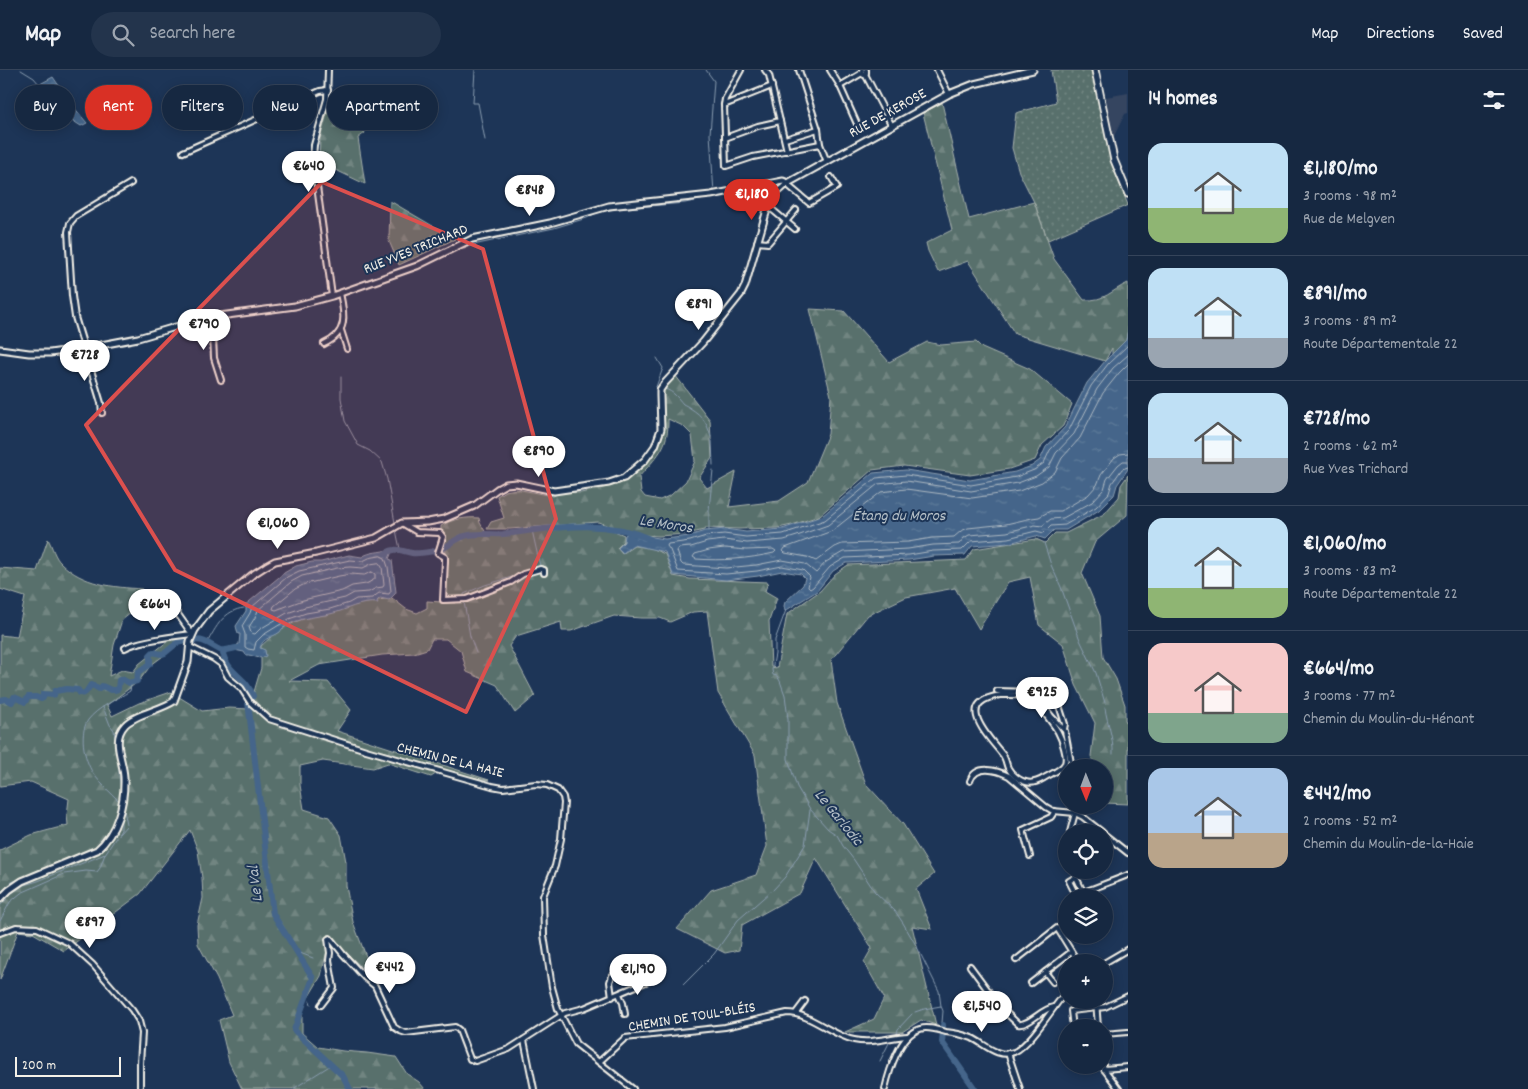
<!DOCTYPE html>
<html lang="en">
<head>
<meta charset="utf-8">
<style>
  :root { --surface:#162841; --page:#23344c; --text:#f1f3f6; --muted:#9ea6b1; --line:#35445a; --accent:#d93025 }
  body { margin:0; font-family:Dekko,sans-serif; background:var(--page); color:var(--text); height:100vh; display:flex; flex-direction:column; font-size:19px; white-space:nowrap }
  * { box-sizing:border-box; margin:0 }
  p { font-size:16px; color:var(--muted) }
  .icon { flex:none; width:28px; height:28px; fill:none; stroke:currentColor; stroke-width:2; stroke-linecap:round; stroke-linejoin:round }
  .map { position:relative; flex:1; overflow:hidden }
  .panel { display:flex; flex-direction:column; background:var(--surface); width:400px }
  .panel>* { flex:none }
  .guide { position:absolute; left:15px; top:15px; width:475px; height:45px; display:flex; gap:10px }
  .needle { width:32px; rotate:179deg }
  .tools { position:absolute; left:1058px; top:689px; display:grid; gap:10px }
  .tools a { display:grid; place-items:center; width:55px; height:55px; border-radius:50%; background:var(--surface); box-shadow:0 2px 12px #0003,0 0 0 1px var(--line); font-size:25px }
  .scale { position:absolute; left:15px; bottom:12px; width:106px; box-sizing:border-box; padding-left:5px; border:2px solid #f4f1e8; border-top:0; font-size:14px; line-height:18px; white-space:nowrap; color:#f4f1e8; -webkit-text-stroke:4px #1d3557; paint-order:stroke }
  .price { position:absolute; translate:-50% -42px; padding:0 11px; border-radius:18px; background:#fff; color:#222; font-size:16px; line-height:32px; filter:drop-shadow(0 1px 2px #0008) }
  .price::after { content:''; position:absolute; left:50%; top:30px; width:15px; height:11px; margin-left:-8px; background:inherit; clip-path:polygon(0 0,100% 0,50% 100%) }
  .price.current { background:var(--accent); color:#fff }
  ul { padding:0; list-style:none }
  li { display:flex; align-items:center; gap:15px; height:125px; padding:0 20px }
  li+li { border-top:1px solid var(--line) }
  li span { display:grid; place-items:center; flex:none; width:140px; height:100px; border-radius:15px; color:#555 }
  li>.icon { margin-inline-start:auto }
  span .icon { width:60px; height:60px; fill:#fffc; stroke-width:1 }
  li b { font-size:21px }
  h2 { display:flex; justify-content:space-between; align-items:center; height:60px; padding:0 20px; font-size:21px }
  .tag { padding:0 18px; border-radius:22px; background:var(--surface); box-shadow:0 2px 12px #0003,0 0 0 1px var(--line); font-size:18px; line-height:45px }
  .tag.current { background:var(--accent); color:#fff }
  header { display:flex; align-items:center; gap:30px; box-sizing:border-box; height:70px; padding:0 25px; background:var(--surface); border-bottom:1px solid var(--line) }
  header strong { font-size:24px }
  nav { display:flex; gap:28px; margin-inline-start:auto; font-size:18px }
  .search { width:350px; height:45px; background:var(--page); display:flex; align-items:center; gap:12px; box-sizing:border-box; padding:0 18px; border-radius:28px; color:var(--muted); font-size:19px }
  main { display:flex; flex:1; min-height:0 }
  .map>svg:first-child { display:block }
  .built { fill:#344460 }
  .grass { fill:url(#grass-dots); stroke:#a6b0aa }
  .forest { fill:url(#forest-firs); stroke:#a6b0aa; fill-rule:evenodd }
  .water { fill:url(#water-ripples); stroke:#8a9db0 }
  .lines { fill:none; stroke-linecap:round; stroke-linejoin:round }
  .shore { stroke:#aeb9c2; stroke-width:1 }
  .stream { stroke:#8a9db0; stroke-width:1 }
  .river { stroke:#44658a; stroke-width:6 }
  .street-casing { stroke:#f4f1e8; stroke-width:8 }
  .secondary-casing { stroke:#f4f1e8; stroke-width:9 }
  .primary-casing { stroke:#f4f1e8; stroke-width:9 }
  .street { stroke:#1d3557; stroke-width:4 }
  .secondary { stroke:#1d3557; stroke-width:5 }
  .primary { stroke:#1d3557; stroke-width:5.5 }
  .marked { fill:#dc504e; fill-opacity:0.2; stroke:#dc504e; stroke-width:4; stroke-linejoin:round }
  .labels { text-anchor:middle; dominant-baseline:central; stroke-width:4; stroke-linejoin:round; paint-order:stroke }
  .street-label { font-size:15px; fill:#f4f1e8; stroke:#1d3557 }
  .water-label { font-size:16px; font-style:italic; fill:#b6c0c7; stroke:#1d3557 }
</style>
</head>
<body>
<header>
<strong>Map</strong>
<div class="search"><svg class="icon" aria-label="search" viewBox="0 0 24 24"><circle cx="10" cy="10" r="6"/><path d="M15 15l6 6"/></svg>Search here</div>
<nav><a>Map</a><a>Directions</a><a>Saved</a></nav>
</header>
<main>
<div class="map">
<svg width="1128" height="1019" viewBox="0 0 1128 1019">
  <defs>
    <pattern id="grass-dots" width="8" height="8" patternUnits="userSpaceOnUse" patternTransform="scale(1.25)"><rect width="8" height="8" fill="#58706c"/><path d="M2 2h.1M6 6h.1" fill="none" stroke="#718581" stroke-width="1.8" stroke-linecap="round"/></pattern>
    <pattern id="forest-firs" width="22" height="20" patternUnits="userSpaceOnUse" patternTransform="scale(1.25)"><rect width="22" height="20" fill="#58706c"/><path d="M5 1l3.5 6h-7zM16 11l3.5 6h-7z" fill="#718581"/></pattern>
    <pattern id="water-ripples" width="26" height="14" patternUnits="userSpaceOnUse" patternTransform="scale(1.25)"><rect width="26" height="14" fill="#44658a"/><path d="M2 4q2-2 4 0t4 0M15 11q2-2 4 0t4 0" fill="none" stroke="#607c9a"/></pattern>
  </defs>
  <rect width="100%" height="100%" fill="#1d3557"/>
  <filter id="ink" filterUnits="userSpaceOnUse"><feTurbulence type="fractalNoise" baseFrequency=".02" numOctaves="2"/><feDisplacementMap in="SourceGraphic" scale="10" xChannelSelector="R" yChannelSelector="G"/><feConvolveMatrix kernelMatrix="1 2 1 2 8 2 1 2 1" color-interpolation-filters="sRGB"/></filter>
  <g filter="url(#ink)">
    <path class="built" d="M1128 23V43L1125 44 1113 68 1106 27Z"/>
    <path class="grass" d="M1051 0H1091L1114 100 1128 135 1048 170 1034 132 1019 102 1012 78 1016 43 1056 32Z"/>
    <g class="forest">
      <path d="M344 23 365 63 358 68 365 114 319 92 320 69 332 26Z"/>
      <path d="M942 33 969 149 1034 132 1054 189 1084 230C1106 231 1110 221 1128 213V259L1126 270 1112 284V278L1105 291 1015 264 968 191 938 202 928 181 926 173 952 160 923 43Z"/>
      <path d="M390 131 455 169 399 195 389 171Z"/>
      <path d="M810 239 844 241 889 292 927 272 941 275 976 272 982 278 1030 299 1072 334 1063 356 1042 375 1035 390 1009 399 970 405 904 396 872 400 819 446 792 455 778 458 739 459 705 458V460L686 464 659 466 643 465 621 460 598 452 510 459H487L491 452 504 448 497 426 505 421 516 419 553 426 562 422 581 423 620 414 643 395 658 374 660 320 675 305 710 350 712 388 699 408 707 418 736 402 729 437 779 431 808 412 828 364 831 326ZM668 349 683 356 692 365 695 391 686 411 671 425 660 430 645 427 641 422 639 407C656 387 669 378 668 349Z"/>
      <path d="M1128 405 1127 445 1095 472 1082 503 1100 546 1103 587 1116 609 1125 635V650L1128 655V734L1104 733V698L1094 697 1091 686 1095 653 1076 615 1063 574 1039 555 1030 507 1008 512 979 559 955 518 906 527 868 545 831 590 837 633 866 714 903 754 934 804 916 819 932 859 912 856 936 955 921 950 902 962H845L874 949 884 928 864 892 872 878 816 788 800 823 742 855 739 880 725 883 677 859 711 820 756 805 767 776 755 685 718 623 707 541 693 542 670 552 660 548H641L614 546 571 561H562L561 552 516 566 509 576 535 626 515 643 497 615 467 602 461 581 446 569H432L427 579 414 583 382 585 319 595 289 611 328 612 351 640 337 661 489 710 439 702 431 707 388 693 373 698 323 691 300 696V715L304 739 329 747 341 765 346 792V816L353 852 375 910 330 867 321 906 302 938V963L318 977 343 981 367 983 396 987 407 1004 419 1012 425 1019H242L229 992 219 950 232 945 217 909 198 874 197 855 203 828 202 808 198 781 190 760 140 824 64 881 33 863 18 861 0 910V780L31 765 68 755 67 745 69 729 31 712 0 716V565L17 567 25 527 0 519V498L37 501 48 469C52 476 55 488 61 493 83 515 113 517 142 519L138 532 131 543 122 550 114 575 109 606 122 600 133 602 139 594 173 567 184 566 178 575 151 595 139 611 107 635 112 646 139 633 171 622 202 641 229 638 249 639 261 598V576C268 570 276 561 285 557 318 540 356 533 392 528L406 539 417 543 427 538V531L456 533 449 527 445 519 448 491 445 478 441 474V456C452 449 466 447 479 448L480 453 488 466 528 459 555 460 573 457 600 455 624 465V471L617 478 622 484 634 476 650 478 665 484 673 506 690 509 768 512 765 521 777 528 769 551 771 597 777 598 787 544 820 521 835 504 848 495 966 490 974 479 1036 469 1045 473 1055 463H1066L1104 444 1119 427 1121 415Z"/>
    </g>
    <g class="water">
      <path d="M53 7 72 35 87 53 81 56 28 22 29 20Z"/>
      <path d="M1128 259V399L1117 415 1114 425 1099 440 1066 460H1054L1045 469 1036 466 1009 473 972 476 965 485 934 486 909 490 846 493 833 501 817 521 785 541 784 536 785 532 803 515 805 508 801 504 782 501 758 506 726 510 673 505 665 482 633 475 623 483 618 478 624 472 625 465 628 463 665 469 689 466 705 461 725 459 746 462 782 459 822 446 873 403 906 400 970 410 1015 402 1032 396 1040 390 1046 377 1065 357 1087 313 1105 291 1126 270Z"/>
      <path d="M390 479H393L389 489 392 490 396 522 395 524 389 530 380 528 377 531 378 533C359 531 348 540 330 544 316 547 292 549 282 559 281 560 281 561 280 562 272 568 263 567 260 578L265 580 266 586C258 591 253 584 246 585L244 582 229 579V577H234L239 574 240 564H238L236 556 246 541V537L244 536 284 503 296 496 312 492H321L349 485 362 487C370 481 380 483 390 479Z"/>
    </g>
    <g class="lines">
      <g class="shore">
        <path d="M50 14 52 15 67 36V40H64L39 23 40 20Z"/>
        <path d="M1128 275 1108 294 1091 316 1069 360 1050 380 1044 393 1034 400 1016 407 971 415 906 405 876 408 825 450 783 464 746 467 724 464 706 466 690 471 668 474 667 476 670 480 678 501 726 504 757 501 782 496 803 500 810 507 808 517 810 519 813 517 830 497 845 488 909 485 933 481 962 480 971 471 1008 468 1036 461 1044 463 1051 456 1065 455 1096 437 1109 423 1112 413 1122 399 1128 397"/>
        <path d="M1128 285 1113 298 1097 319 1074 364 1056 383 1049 397 1036 406 1018 413 971 421 906 411 878 414 828 455 797 466 784 470 747 473 724 470 707 472 691 477 679 478 677 481 681 493 683 495 726 498 756 495 782 490 805 494 816 503 826 492 843 482 908 479 933 475 959 474 964 468 969 465 1007 462 1035 455 1042 456 1051 449 1063 448 1092 432 1104 419 1107 409 1118 395 1123 391H1128"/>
        <path d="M1128 294 1119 303 1103 323 1080 368 1062 388 1055 402 1042 412 1019 421 972 428 906 419 881 422 832 461 785 478 783 481 785 483 807 487 816 491 835 477 842 474 908 472 932 468 954 467 961 461 968 458 1006 454 1032 448 1039 447 1050 441H1061L1088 425 1097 415 1101 405 1114 388 1120 384 1128 383"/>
        <path d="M725 478 746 480 773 479 776 481 774 483C747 489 723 491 696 489L693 487 695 484 709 480Z"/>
        <path d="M381 486 385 488 388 497 391 521 389 524 379 523 372 528 356 529 349 533 330 539 306 543 289 549 263 565 256 572 254 580 248 579 245 577V564L242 556 250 543 252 537 287 507 299 501 350 490 363 491 369 488Z"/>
        <path d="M379 493 382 497 384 515 383 517 376 518 369 522 354 523 345 528 305 537 287 543 260 559 255 564 251 563 249 557 256 546 258 540 291 512 302 506 337 498 350 497 363 498 371 494Z"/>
        <path d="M372 502 375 504V509L366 514 352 516 342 521 303 530 276 540 273 539 274 536 295 519 305 514 339 506 351 504 364 505Z"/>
      </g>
      <g class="stream">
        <path d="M21 0 34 8 39 14"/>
        <path d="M475 0 473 33H478L485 70"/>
        <path d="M706 0 714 11 710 64 714 123"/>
        <path d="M461 177 464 178 473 175 554 158 587 148 596 143 615 139 685 133 715 127"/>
        <path d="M387 203 421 191 455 175"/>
        <path d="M657 288 663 298 656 317 658 318"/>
        <path d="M341 307V328L345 351 358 375 370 381 382 392 387 409 395 453"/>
        <path d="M665 319C674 322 677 327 683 334 685 335 689 337 690 338 703 346 707 353 711 367"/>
        <path d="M712 371 713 395"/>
        <path d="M396 460 400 479"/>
        <path d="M532 460 540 496 538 498"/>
        <path d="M709 461V440L713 400"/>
        <path d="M1044 473 1051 495 1061 517 1080 570 1096 603 1105 633"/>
        <path d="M464 527V524L485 515 515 506 522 501 529 500"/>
        <path d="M464 532 470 566 476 583"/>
        <path d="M786 540 775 570V584L772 600 773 605 777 606 780 611 785 625 788 649V689L797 717 810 739 828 759 837 765 843 776 854 790 875 822 895 841 903 853 917 877 939 921 941 936 943 941 942 953"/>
        <path d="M207 573C216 557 224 540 244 538"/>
        <path d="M103 637 110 655 114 660 116 675"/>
        <path d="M1105 638C1107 653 1114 669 1113 684"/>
        <path d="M117 681 121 724"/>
        <path d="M119 731C111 723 102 715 95 706 85 693 78 665 88 650 98 637 116 630 130 621L132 611"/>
        <path d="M119 764 127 755 124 740"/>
        <path d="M773 820 785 807 805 775 810 740"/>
        <path d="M0 823 12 812 49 797"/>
        <path d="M0 836 12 823 24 815 38 811 105 784 121 760V748"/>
        <path d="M0 851 10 832 21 823 64 804 86 801 97 802 100 798 105 784"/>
        <path d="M300 883 313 888"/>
        <path d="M682 916 714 884 738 850 770 822"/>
        <path d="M310 931 311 934"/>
        <path d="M915 942 924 939 941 936"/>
        <path d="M897 964 898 959 912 944"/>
        <path d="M880 991 890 971"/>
        <path d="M293 1019 331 995"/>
      </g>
      <g class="river">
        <path d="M386 483C396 477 401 481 412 483 418 484 428 482 435 481 446 480 453 469 465 466 477 462 491 465 503 464 554 458 602 448 650 469"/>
        <path d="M193 571C204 568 211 576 220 580 225 581 231 579 236 578"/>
        <path d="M224 581 223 584C229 605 246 606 253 626L248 632 273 844 313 908 294 960 343 1006 350 1019"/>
        <path d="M0 630 6 629 12 632 14 627 25 632 28 627H36L41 629 43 628V624L54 625 55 621 67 619 78 620 80 623C86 625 87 620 90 616L92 615 99 619 102 616C108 618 111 622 118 619L119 610 122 609 129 613 137 611 138 602 150 594V585L153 582 161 584 165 583 177 573 188 570"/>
        <path d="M943 955V959"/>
        <path d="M943 963 942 972 975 1019"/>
      </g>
      <defs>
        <g id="street">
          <path d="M328 0 327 29 314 75 313 87 332 226"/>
          <path d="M741 0 725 29 724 35 726 96 753 87 820 74"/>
          <path d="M765 0 769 5 787 81"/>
          <path d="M799 0 818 59 820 74 827 92"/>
          <path d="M830 0 840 16 862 3"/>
          <path d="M862 0 861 3 864 5 866 3V0"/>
          <path d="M937 0 949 24"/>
          <path d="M865 4 892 56"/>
          <path d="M840 16 857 54"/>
          <path d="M724 35 772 16"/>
          <path d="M725 68 758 56 780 51"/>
          <path d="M785 69 818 59"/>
          <path d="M183 82 320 21 328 20"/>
          <path d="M788 113 790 117 809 133 837 117 831 107"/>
          <path d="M768 136 795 159"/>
          <path d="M757 172 768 173 796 140"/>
          <path d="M212 247 214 288 221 310"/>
          <path d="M341 260 347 279"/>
          <path d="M324 274C348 263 345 245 340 223"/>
          <path d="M102 343 101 333 75 247 72 226 68 162 70 153 76 146 131 113"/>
          <path d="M402 453 417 462 440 463 443 467 438 483 445 487V491L443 530 467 529 511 512 523 504 540 499 544 500V503"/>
          <path d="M165 526 189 560 193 564"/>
          <path d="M190 577 214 589 221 594 228 607 241 618 250 632 269 649 366 680 492 716 503 718 536 714 547 715 558 720 563 727 564 733 561 769 555 796 543 826 544 865 552 917 558 939 576 974 633 1019"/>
          <path d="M125 578C139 570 176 566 193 564"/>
          <path d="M997 621 1034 622 1051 646 1065 661 1072 698"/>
          <path d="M1001 625C1011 625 1022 624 1031 628 1039 631 1041 639 1046 645 1055 657 1060 662 1064 678 1065 682 1067 688 1065 693 1062 700 1050 704 1044 708 1039 711 1032 714 1026 712 1020 711 1011 704 1008 698 1006 694 1006 688 1002 684 986 664 954 632 1001 625Z"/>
          <path d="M1056 626 1065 654 1064 659"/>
          <path d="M970 711C976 694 997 700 1009 706L1046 737 1053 741 1075 743 1083 747 1102 762"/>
          <path d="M1070 762 1075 743 1074 735"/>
          <path d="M1104 764 1128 783"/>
          <path d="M1066 777V776"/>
          <path d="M1030 786 1023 760 1051 747 1055 741"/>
          <path d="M1083 822 1076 807 1069 811 1076 825 1128 805"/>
          <path d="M0 863 16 857 37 858 69 873 93 895 132 940 139 951 142 963 140 993V1019"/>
          <path d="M1016 890 1057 858 1078 892"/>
          <path d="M1104 893 1128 879"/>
          <path d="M970 896 1001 938 1018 954C1029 956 1041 939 1054 937"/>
          <path d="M1045 902 1053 912"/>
          <path d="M1031 913 1071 882"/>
          <path d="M619 924 623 933 625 944"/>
          <path d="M1096 930 1098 958"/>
          <path d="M321 935 334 918 329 890 330 883 328 869 330 868 343 884 365 908 375 916 394 957 400 961 406 963 455 957 459 960 470 989 475 991 509 979 565 943 584 938 648 911C635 889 632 895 612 906L610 912 612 927"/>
          <path d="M796 943 805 931"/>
          <path d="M1073 958 1071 941 1105 937 1128 926"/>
          <path d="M1104 964 1128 962"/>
          <path d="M524 970 534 1019"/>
          <path d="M1008 983 1020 1019"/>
          <path d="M599 992 625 968 725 957 787 943C810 943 831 965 854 970 872 974 890 967 908 966"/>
          <path d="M1103 995 1104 999 1119 1019"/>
          <path d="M1104 999 1128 997"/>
          <path d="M885 1019C889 1001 900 964 920 959 928 956 938 960 946 962 955 963 964 965 972 968 985 974 998 989 1014 982 1031 974 1053 937 1066 922"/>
        </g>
        <g id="secondary">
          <path d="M762 117 769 118 776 123"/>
          <path d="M0 279 29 283H50L85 278 138 268 196 251 212 247 295 236 332 226 417 196 472 169 550 153 609 136 711 125 783 111 788 113"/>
          <path d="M0 829 9 820 22 811 97 780C117 763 125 733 124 707 123 689 111 670 125 655 135 644 161 640 174 631L188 592 190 571 195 560 209 541 252 505 266 496 275 491 316 483 376 468 402 453 428 452 444 449 474 436 497 419 506 414 516 413 554 421 609 413 624 408 645 390 655 376 661 359 660 326V320L664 314 703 272 741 224 745 216 768 136 778 122 788 113 949 24 974 14 1033 0"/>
        </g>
        <path id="primary" d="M1095 0 1114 90 1128 124"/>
      </defs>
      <use href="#street" class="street-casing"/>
      <use href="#secondary" class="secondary-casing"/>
      <use href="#primary" class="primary-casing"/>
      <use href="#street" class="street"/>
      <use href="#secondary" class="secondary"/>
      <use href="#primary" class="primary"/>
    </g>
  </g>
  <path class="marked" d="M322 112 483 179 556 449 466 642 175 500 86 355Z"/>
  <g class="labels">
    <g class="street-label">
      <text transform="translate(888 44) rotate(-29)">RUE DE KEROSE</text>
      <text transform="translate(416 180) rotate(-22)">RUE YVES TRICHARD</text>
      <text transform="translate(450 691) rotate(14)">CHEMIN DE LA HAIE</text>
      <text transform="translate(692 948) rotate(-9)">CHEMIN DE TOUL-BLÉIS</text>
    </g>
    <g class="water-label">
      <text x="899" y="446">Étang du Moros</text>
      <text transform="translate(666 455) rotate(9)">Le Moros</text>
      <text transform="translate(838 748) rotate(51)">Le Garlodic</text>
      <text transform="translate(256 814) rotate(-97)">Le Val</text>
    </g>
  </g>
</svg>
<div class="tools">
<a><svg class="needle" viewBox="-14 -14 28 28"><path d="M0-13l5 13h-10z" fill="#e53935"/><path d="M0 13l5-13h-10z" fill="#9ea6b1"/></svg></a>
<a><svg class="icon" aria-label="locate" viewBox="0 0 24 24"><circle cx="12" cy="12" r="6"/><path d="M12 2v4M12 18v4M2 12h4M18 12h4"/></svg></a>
<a><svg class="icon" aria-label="layers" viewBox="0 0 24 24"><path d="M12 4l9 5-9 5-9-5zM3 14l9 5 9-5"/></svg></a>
<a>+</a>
<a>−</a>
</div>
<div class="scale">200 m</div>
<b class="price" style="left:309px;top:123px">€640</b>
<b class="price" style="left:530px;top:147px">€848</b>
<b class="price current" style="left:752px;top:151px">€1,180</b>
<b class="price" style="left:699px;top:261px">€891</b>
<b class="price" style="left:204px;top:281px">€790</b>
<b class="price" style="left:85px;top:312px">€728</b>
<b class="price" style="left:539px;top:408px">€890</b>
<b class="price" style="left:278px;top:480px">€1,060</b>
<b class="price" style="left:155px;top:561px">€664</b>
<b class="price" style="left:1042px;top:649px">€925</b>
<b class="price" style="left:90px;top:879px">€897</b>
<b class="price" style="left:390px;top:924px">€442</b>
<b class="price" style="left:638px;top:926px">€1,190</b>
<b class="price" style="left:982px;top:963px">€1,540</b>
<div class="guide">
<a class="tag">Buy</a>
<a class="tag current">Rent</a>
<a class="tag">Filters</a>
<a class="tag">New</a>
<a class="tag">Apartment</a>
</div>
</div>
<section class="panel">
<h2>14 homes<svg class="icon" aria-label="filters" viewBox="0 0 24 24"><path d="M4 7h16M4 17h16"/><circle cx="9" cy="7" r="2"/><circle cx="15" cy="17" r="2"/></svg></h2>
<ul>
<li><span style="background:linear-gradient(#bfe0f5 65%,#8fb573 0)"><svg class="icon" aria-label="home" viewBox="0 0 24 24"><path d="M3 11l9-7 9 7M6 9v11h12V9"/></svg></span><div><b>€1,180/mo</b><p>3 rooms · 98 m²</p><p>Rue de Melgven</p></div></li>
<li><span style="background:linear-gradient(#bfe0f5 70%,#9aa5b1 0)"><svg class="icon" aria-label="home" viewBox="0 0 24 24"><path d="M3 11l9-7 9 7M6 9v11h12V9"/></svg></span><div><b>€891/mo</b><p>3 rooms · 89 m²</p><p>Route Départementale 22</p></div></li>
<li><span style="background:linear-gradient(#bfe0f5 65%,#9aa5b1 0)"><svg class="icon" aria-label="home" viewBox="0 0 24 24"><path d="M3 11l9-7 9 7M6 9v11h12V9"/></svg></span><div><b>€728/mo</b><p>2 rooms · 62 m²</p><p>Rue Yves Trichard</p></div></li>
<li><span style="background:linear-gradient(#bfe0f5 70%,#8fb573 0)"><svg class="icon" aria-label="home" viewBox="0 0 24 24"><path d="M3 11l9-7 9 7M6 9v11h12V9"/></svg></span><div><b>€1,060/mo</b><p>3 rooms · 83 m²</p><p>Route Départementale 22</p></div></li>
<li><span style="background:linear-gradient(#f6c9c9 70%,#7fa58c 0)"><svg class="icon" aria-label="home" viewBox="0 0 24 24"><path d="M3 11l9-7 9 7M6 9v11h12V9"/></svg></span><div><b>€664/mo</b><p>3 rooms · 77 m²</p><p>Chemin du Moulin-du-Hénant</p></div></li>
<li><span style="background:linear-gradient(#a9c7e8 65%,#b9a48a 0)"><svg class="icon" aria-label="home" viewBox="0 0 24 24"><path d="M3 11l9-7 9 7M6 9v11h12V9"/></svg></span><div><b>€442/mo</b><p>2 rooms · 52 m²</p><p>Chemin du Moulin-de-la-Haie</p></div></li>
</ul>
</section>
</main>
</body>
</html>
